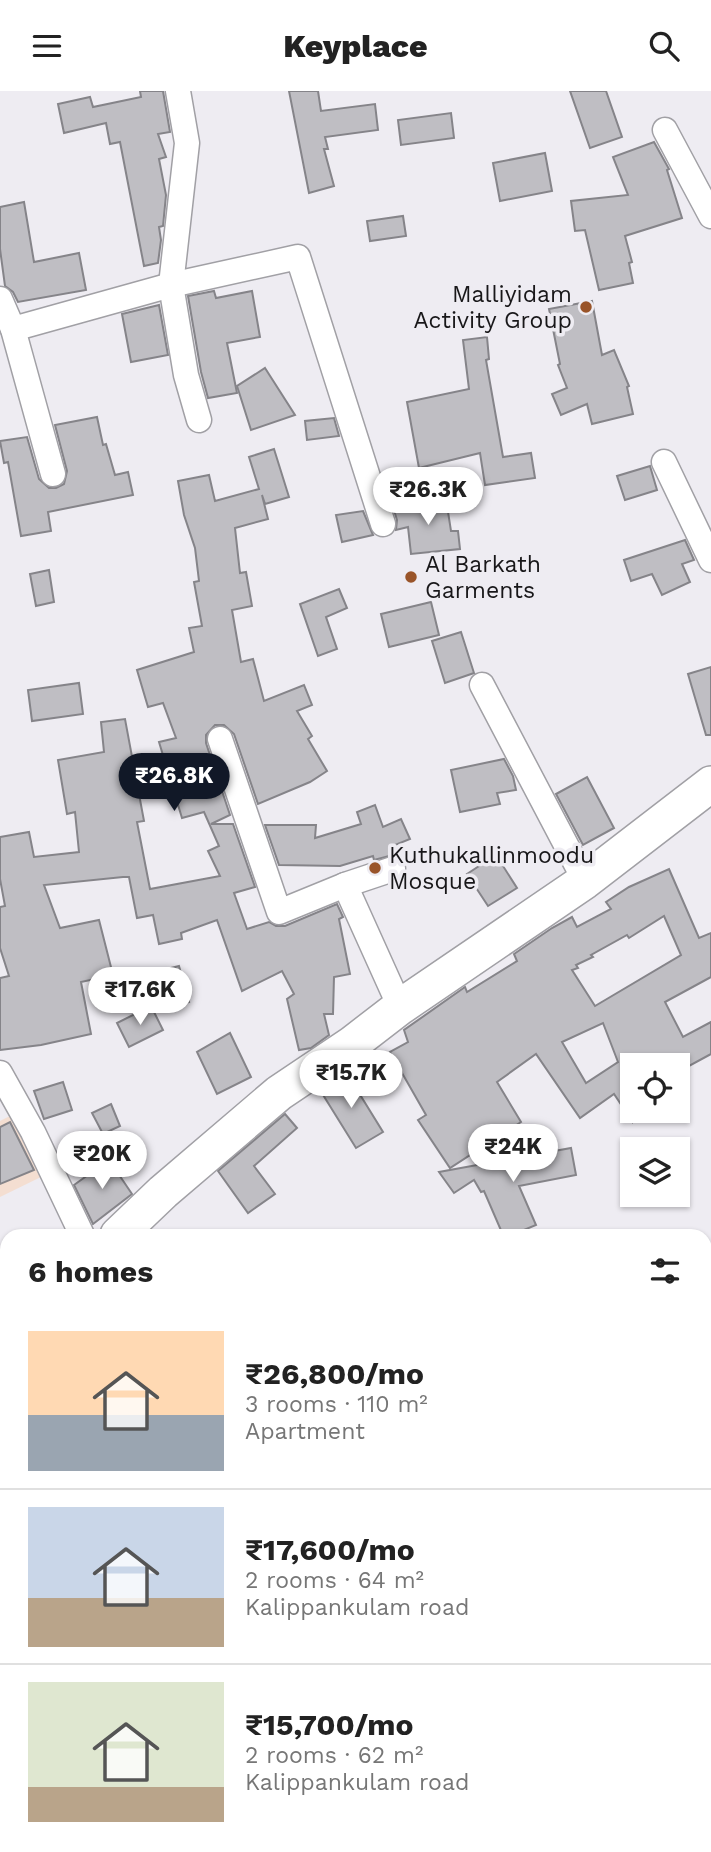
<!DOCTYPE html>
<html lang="en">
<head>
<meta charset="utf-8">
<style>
  :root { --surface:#fff; --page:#f2f2f2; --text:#222; --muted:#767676; --line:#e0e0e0; --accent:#111827 }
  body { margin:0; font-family:"Work Sans",sans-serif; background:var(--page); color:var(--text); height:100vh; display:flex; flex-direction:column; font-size:26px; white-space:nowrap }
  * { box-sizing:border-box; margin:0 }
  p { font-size:23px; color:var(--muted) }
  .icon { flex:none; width:38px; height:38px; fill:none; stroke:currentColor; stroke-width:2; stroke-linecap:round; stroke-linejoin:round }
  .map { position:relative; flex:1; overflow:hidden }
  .panel { position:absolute; left:0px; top:1138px; width:712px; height:625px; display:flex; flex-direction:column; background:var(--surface); border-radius:21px 21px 0 0; box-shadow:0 2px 5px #0004 }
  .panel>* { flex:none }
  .controls { position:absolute; left:620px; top:962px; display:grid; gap:14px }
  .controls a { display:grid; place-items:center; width:70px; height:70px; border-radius:0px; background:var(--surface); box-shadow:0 2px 5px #0004; font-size:35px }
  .price { position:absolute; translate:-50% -60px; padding:0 16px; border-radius:24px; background:#fff; color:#222; font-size:23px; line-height:46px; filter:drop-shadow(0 2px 4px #0008) }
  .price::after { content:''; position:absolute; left:50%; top:42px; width:21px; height:16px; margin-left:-10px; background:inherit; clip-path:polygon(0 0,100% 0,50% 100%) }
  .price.current { background:var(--accent); color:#fff }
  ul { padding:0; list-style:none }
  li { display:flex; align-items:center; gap:21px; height:175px; padding:0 28px }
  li+li { border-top:2px solid var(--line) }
  li span { display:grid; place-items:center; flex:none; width:196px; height:140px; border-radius:0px; color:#555 }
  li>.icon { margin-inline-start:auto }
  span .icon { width:84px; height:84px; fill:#fffc; stroke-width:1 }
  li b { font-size:30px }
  h2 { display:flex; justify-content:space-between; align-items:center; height:84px; padding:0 28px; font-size:30px }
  header { display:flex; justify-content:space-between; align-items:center; height:91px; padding:0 28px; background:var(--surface); font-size:32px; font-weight:800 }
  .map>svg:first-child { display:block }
  .education { fill:#f4ded1 }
  .building { fill:#bfbec3; stroke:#858489; stroke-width:2; fill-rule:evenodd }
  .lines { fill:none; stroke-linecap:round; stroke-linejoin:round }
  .street-casing { stroke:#a1a0a5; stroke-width:27 }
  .secondary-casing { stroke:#a1a0a5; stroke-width:38 }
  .street { stroke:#fff; stroke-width:24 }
  .secondary { stroke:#fff; stroke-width:35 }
  .poi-dot { fill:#995429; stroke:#eeecf2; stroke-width:2.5 }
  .labels { text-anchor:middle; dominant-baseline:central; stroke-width:7; stroke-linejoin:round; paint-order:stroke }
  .poi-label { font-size:23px; fill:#181719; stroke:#eeecf2; text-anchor:start }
</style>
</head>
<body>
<header><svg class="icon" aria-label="menu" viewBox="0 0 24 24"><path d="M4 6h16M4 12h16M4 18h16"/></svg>Keyplace<svg class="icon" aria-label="search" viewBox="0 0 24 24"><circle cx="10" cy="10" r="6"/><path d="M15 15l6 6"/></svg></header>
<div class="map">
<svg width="711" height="1761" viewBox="0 0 711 1761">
  <rect width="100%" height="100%" fill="#eeecf2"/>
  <path class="education" d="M16 1022 43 1085 0 1106V1030Z"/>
  <g class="building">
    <path d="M140 0H163L170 41 158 43 166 66 159 68 166 104 163 135 159 136 161 149 158 172 144 175 120 51 110 53 106 32 64 42 58 13 90 6 93 16 141 6Z"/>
    <path d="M289 0H318L321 20 375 13 378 39 325 46 328 58H324L334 95 309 102Z"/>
    <path d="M570 0H606L622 46 590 57Z"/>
    <path d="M451 22 454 47 401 54 398 29Z"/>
    <path d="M654 51 669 78 667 79 682 127 625 145 632 171 629 172 633 192 599 199 585 139 575 140 571 110 628 104 613 66Z"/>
    <path d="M545 62 552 100 500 110 493 72Z"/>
    <path d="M24 111 34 171 79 162 86 199 18 211 13 201 5 195 0 158V116Z"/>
    <path d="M403 125 406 145 370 150 367 130Z"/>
    <path d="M214 200 216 207 252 200 260 246 227 252 237 302 208 307 201 281 188 205Z"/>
    <path d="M592 210 602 264 614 259 629 295 627 296 633 323 592 333 587 313 561 324 552 303 567 297 558 274 560 273 549 218Z"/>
    <path d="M159 214 168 264 131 271 122 223Z"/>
    <path d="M487 246 489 268 486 269 503 366 531 362 535 387 485 394 480 362 419 377 407 311 469 298 463 249Z"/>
    <path d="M265 277 295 324 251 339 237 295Z"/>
    <path d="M97 326 103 354 106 353 115 384 128 381 133 404 48 421 51 440 21 445 8 371 4 372 0 350 27 346 39 388 49 397H56L64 393 67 380 55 334Z"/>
    <path d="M334 327 339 345 307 349 305 330Z"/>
    <path d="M274 358 289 406 265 413 262 404 268 428 235 437 240 482 246 481 252 515 232 519 241 571 253 568 264 610 304 594 312 614 297 620 312 645 308 648 327 680 310 691 258 713 234 643 224 634H215L206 644V652L230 724 211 733H233L255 796 234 802 247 838 269 831 276 835H285L337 813 343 826 339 828 350 883 334 886 333 923H324L329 944 311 957 299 959 287 908 294 903 282 880 242 900 217 829 181 842 182 848 159 853 153 824 137 827 129 786H123L44 794 60 837 99 829 113 884 81 891 91 943 41 954 0 959V887L9 885 0 857V816L5 815 0 788V746L29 741 34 766 79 761 75 721 67 723 58 669 104 661 101 631 125 628 144 730 137 731 150 798 220 785 208 760 219 755 204 721 182 727 159 651 176 647 163 612 148 616 137 579 194 561 189 537 202 535 194 491 199 490 195 457 184 424 178 390 209 384 215 410 259 398 249 366Z"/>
    <path d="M650 375 657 399 625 409 617 385Z"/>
    <path d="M446 408 451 440H458L460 458 411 463 408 436 396 439 397 429 393 416Z"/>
    <path d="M363 420 373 444 342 451 336 424Z"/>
    <path d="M685 449 694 469 682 473 690 491 662 504 652 483 631 490 624 469Z"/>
    <path d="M49 479 54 511 36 515 30 483Z"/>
    <path d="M339 498 347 517 326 526 337 558 318 565 300 513Z"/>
    <path d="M431 511 439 544 389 556 381 523Z"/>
    <path d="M461 541 474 582 445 592 432 550Z"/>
    <path d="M711 576V644H706L688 583Z"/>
    <path d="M79 592 83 623 32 630 28 599Z"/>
    <path d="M504 668 513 685 516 699 497 702 500 713 460 721 451 679Z"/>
    <path d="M587 686 614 737 583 754 556 703Z"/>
    <path d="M375 714 383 736 401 728 410 748 390 756 393 764 374 769 373 765 340 775 279 774 265 734H316L315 747 361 733 357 721Z"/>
    <path d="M496 764 517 797 488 815 467 783Z"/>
    <path d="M669 778 699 847 711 842V886L665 911 683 946 711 931V963L678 981 677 975H632V1030L614 1003 580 1027 536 963 497 991 521 1031 450 1077 418 1029 426 1024 390 961 408 951 404 939 465 896 467 901 517 870 514 863 552 837 572 826 577 836 611 818 606 811 629 796ZM664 825 681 864 595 915 572 879 578 877 576 874 593 866 591 864 627 844 629 847ZM603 932 618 971 586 992 562 951Z"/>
    <path d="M179 875 189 911 161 919 151 882Z"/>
    <path d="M151 915 163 939 129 956 117 932Z"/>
    <path d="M230 942 251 986 217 1003 197 961Z"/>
    <path d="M346 981 383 1041 356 1057 320 999Z"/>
    <path d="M63 991 72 1019 44 1028 34 1000Z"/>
    <path d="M111 1013 120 1035 103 1043 92 1022Z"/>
    <path d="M285 1023 297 1037 254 1075 275 1103 248 1122 218 1080Z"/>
    <path d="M10 1031 34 1079 0 1093V1036Z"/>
    <path d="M571 1057 576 1084 519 1095 536 1134 512 1144H503L484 1100 481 1101 474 1089 454 1102 439 1081Z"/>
    <path d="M109 1069 132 1103 93 1133 74 1094Z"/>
  </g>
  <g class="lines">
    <defs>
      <g id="street">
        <path d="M178 0 187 52 171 194 186 284 199 329"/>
        <path d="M665 39 711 125"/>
        <path d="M0 208 13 238 53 383"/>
        <path d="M13 238 171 194 298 166 383 433"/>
        <path d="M664 371 711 469"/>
        <path d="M482 594 585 790"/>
        <path d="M220 648 279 821 345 794 400 916"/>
        <path d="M345 794 393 778"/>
        <path d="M0 982 33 1041 82 1144"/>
        <path d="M705 1638 711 1657"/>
        <path d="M705 1747 708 1761"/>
        <path d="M466 1755 468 1761"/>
        <path d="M554 1755 557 1761"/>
      </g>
      <g id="secondary">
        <path d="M118 1144 163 1101 279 1002 352 953 400 916 585 790 711 693"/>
        <path d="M0 1260 7 1253"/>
        <path d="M705 1455 711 1451"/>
        <path d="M87 1761 97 1755"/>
      </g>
    </defs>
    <use href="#street" class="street-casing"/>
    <use href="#secondary" class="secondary-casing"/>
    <use href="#street" class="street"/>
    <use href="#secondary" class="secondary"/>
  </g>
  <g class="poi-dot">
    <circle cx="586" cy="216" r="7"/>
    <circle cx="411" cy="486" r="7"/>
    <circle cx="375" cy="777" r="7"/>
  </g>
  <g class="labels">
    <g class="poi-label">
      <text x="572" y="203" text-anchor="end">Malliyidam<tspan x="572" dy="26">Activity Group</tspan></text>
      <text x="425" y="473">Al Barkath<tspan x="425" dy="26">Garments</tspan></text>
      <text x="389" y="764">Kuthukallinmoodu<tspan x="389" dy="26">Mosque</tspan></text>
    </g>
  </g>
</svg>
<div class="controls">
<a><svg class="icon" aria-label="locate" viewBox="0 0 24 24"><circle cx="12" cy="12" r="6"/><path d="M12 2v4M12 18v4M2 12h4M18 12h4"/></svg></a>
<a><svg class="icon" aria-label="layers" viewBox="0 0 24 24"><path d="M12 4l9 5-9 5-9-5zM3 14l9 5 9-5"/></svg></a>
</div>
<b class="price" style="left:428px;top:436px">₹26.3K</b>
<b class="price current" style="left:174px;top:722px">₹26.8K</b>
<b class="price" style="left:140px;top:936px">₹17.6K</b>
<b class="price" style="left:351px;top:1019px">₹15.7K</b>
<b class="price" style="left:513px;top:1093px">₹24K</b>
<b class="price" style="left:102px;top:1100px">₹20K</b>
<section class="panel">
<h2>6 homes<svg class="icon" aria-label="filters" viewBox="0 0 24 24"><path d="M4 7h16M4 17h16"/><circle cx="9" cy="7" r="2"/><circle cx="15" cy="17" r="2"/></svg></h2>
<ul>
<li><span style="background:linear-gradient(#ffd9b3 60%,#9aa5b1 0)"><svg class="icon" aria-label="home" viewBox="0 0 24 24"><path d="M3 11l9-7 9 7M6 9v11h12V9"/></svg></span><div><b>₹26,800/mo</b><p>3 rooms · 110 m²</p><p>Apartment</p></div></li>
<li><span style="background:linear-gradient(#c9d6e8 65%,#b9a48a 0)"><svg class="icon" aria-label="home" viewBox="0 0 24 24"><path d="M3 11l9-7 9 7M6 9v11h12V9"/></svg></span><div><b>₹17,600/mo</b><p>2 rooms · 64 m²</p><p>Kalippankulam road</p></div></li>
<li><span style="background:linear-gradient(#dfe7d0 75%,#b9a48a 0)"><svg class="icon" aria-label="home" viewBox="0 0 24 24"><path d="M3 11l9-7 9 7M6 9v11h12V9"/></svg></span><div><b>₹15,700/mo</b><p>2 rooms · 62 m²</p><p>Kalippankulam road</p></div></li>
</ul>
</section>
</div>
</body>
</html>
